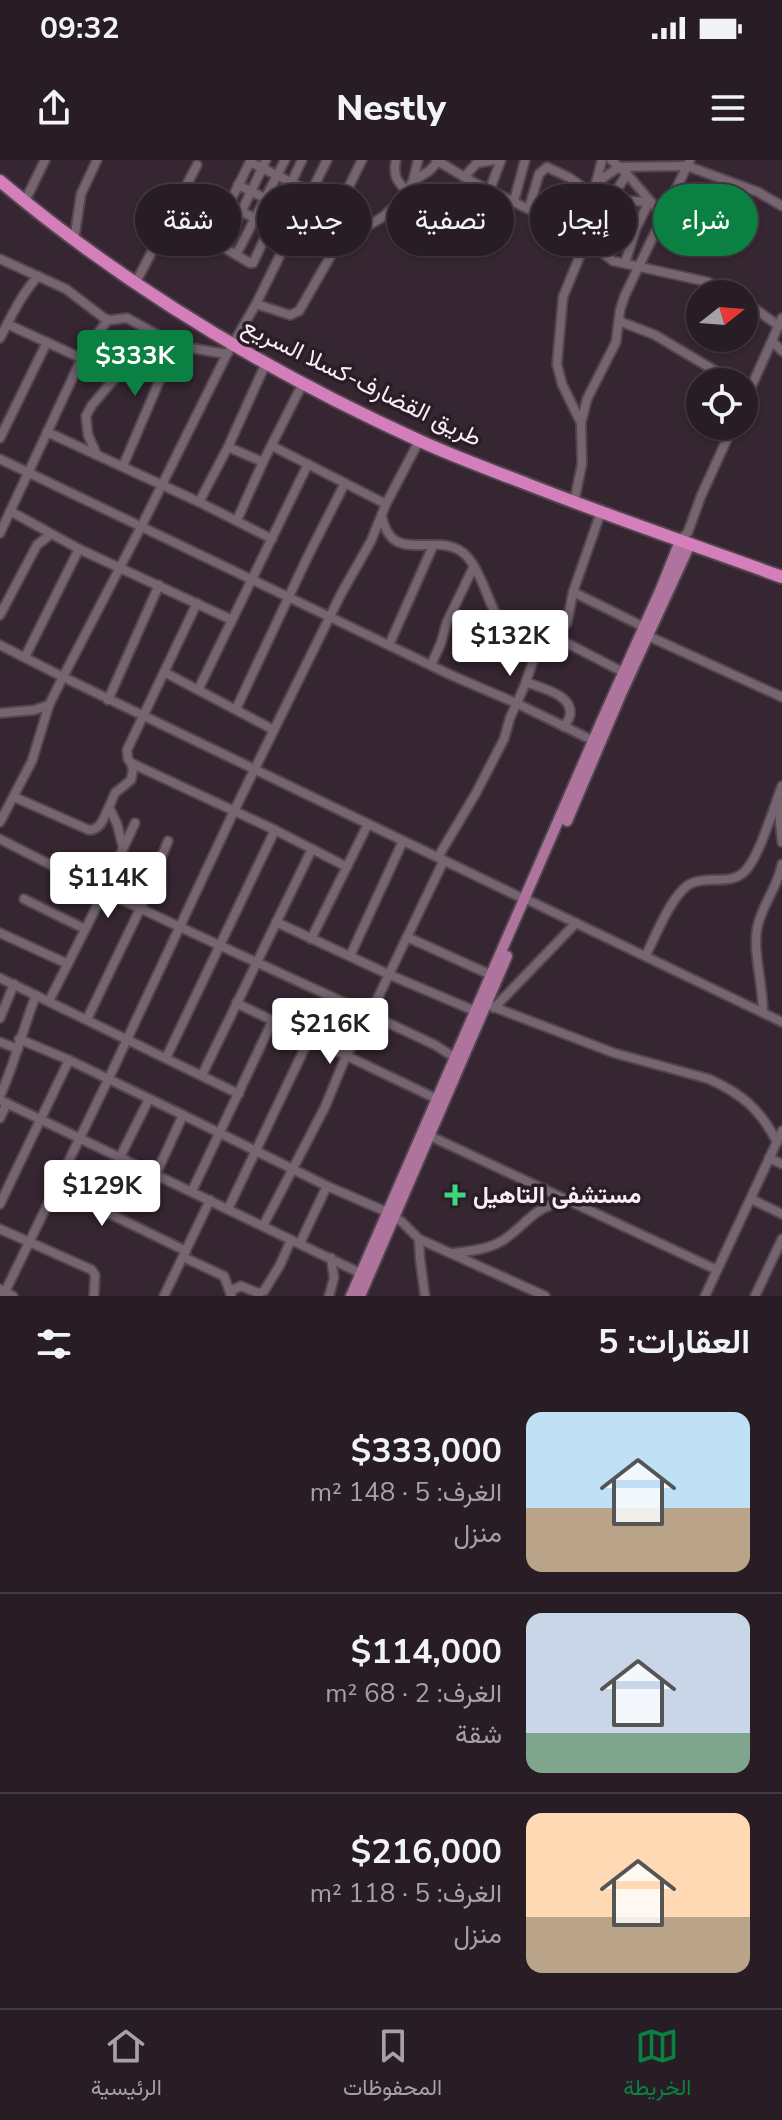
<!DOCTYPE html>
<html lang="ar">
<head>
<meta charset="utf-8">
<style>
  :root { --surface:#281c25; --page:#342932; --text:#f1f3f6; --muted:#a5a1a7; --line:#443a42; --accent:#0b8043 }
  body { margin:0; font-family:"Nunito Sans",Vazirmatn,sans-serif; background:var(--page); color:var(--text); direction:rtl; height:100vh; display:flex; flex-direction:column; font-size:30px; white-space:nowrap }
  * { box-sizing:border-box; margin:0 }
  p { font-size:26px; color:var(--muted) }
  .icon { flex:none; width:44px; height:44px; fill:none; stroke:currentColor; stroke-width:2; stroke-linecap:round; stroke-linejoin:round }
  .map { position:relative; height:1136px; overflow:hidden; direction:ltr }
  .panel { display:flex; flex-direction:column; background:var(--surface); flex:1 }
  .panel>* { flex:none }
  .guide { position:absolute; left:24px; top:24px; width:734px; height:72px; direction:rtl; display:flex; gap:16px }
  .needle { width:52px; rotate:73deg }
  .fabs { position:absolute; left:686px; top:120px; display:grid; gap:16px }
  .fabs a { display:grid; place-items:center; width:72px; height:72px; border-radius:50%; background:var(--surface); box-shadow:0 2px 6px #0004,0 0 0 2px var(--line); font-size:40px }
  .price { position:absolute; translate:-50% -68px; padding:0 18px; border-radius:8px; background:#fff; color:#222; font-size:26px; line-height:52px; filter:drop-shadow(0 2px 4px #0008) }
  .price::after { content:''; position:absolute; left:50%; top:48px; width:24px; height:18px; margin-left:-12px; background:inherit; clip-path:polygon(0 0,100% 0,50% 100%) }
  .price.current { background:var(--accent); color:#fff }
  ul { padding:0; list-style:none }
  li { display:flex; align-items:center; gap:24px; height:200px; padding:0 32px }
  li+li { border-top:2px solid var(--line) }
  li span { display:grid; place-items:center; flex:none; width:224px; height:160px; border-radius:16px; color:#555 }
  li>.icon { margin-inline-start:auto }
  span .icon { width:96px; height:96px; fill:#fffc; stroke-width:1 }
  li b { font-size:34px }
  h2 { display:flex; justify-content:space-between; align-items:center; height:96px; padding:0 32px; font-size:34px }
  .chip { padding:0 28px; border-radius:36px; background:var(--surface); box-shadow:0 2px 6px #0004,0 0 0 2px var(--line); font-size:28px; line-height:72px }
  .chip.current { background:var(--accent); color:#fff }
  .status { display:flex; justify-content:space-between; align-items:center; height:56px; padding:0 40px; background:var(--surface); direction:ltr }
  .status svg { height:22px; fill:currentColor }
  header { display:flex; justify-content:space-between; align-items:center; height:104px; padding:0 32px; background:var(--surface); font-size:36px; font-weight:800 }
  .tabs { display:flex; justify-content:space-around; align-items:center; height:112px; border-top:2px solid var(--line); background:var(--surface); font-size:22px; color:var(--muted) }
  .tabs a { display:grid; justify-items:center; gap:4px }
  .tabs .current { color:var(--accent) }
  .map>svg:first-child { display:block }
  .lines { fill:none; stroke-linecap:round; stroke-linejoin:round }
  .minor-casing { stroke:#52454d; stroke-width:12 }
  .major-casing { stroke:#52454d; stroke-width:14 }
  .highway-casing { stroke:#52454d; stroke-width:16 }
  .minor { stroke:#766470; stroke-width:8 }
  .major { stroke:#ae749d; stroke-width:10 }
  .highway { stroke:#d47ebb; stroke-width:12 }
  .poi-dot { fill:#3cd77e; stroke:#2b1d27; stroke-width:3 }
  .labels { text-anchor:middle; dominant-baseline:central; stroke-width:7; stroke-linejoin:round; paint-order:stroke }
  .street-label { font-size:24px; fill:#f9eef5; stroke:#2b1d27 }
  .poi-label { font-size:24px; font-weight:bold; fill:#f9eef5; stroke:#2b1d27; text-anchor:start }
</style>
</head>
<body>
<div class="status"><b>09:32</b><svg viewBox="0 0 49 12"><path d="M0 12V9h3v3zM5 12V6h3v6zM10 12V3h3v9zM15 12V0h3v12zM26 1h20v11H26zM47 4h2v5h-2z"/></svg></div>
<header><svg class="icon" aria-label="menu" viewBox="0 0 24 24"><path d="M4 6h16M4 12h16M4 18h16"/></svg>Nestly<svg class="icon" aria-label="share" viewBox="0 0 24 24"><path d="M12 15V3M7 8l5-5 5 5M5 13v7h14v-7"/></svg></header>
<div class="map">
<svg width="782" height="1136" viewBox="0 0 782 1136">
  <rect width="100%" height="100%" fill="#362631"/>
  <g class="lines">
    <defs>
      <g id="minor">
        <path d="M251 0 211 80 250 103H253L302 0"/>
        <path d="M327 0 256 144 227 194 141 367 63 517 524 739"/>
        <path d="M396 0C393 14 396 21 406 30"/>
        <path d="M436 0 471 21 575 72 613 101 708 122 732 134"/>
        <path d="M611 0 627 14 664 57"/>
        <path d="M250 2 311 32"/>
        <path d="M464 17 477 3 495 0"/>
        <path d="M413 21 429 11 440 0"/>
        <path d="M596 23 619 7 687 6 758 32 782 46"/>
        <path d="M238 25 300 55"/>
        <path d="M490 29 501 0"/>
        <path d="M611 40 651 42"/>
        <path d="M25 41 45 0"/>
        <path d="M514 41 525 0"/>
        <path d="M529 48 539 14 547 7 570 18 607 45"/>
        <path d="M242 52 290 74"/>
        <path d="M604 54 636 68"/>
        <path d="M575 72 596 23 602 0"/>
        <path d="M74 80 81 34 97 0"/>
        <path d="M590 84 600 64 607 45 627 14"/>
        <path d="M224 88 266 0"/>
        <path d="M284 88 302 89C332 69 346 31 362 0"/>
        <path d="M236 95 285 0"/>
        <path d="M0 99 66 129 104 158 111 160 127 158 178 186 227 194"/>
        <path d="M625 103 636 68 649 42"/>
        <path d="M136 122 197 5"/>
        <path d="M744 141 779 166"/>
        <path d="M256 144 290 155 299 151 337 85 384 56 402 39 413 21 418 0"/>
        <path d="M619 161 655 175 734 222"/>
        <path d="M7 164 81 198"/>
        <path d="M94 175 164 210"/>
        <path d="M0 178C12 155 21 135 38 116"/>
        <path d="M772 181 782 191"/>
        <path d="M744 243 782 158"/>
        <path d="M581 263 562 224 557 204 563 137 586 81"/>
        <path d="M47 272 199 342 272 379"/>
        <path d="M0 278 47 182"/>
        <path d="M272 286 386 344"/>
        <path d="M228 287 263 302"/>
        <path d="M97 295 88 275 86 256 92 245 116 217 130 194"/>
        <path d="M0 299 453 516 516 543 596 582"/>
        <path d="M123 306 164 210 178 186"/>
        <path d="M199 342 228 287 266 203"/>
        <path d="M574 342 582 304 581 263 587 239 616 182 620 150 625 135 690 0"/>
        <path d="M10 351 79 389 232 460"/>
        <path d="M382 357C392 404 430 374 459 390 479 401 487 441 499 460 508 474 528 472 537 490"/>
        <path d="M237 360 263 302 303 223"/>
        <path d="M0 373 87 187 108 160"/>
        <path d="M680 381 688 372 701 336 733 266"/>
        <path d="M573 432 644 467"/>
        <path d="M197 443 127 590 128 599 131 603 275 670 347 707"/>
        <path d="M0 455 37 385 51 374"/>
        <path d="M553 476 623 512"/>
        <path d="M648 476 782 537"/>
        <path d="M0 485 63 517 49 545 32 601 0 662"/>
        <path d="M389 485 433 386"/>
        <path d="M25 497 79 389"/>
        <path d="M431 505 441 483 447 462 474 406"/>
        <path d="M164 512 274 570"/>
        <path d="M526 522C540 528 573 534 570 555 569 560 566 563 564 567"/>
        <path d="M198 530 308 304"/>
        <path d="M108 540 159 425"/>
        <path d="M236 549 307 398 345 323"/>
        <path d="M0 553 34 550 49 545"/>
        <path d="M14 637 89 670C101 670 104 657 109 647"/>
        <path d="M778 642 782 682"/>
        <path d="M0 679C142 753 290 816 435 885L457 899"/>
        <path d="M123 687 117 664 109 647 115 633 131 620 133 610 131 603"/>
        <path d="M438 697 476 633 504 579 510 558 524 527 537 490 567 463 573 432 601 352"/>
        <path d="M24 739 85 769"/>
        <path d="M530 741 782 862"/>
        <path d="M276 762 390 815 475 851"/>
        <path d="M0 773 68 804"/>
        <path d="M407 777 491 815"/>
        <path d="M311 779 368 664"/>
        <path d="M646 795C655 777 673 731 692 723 710 715 731 726 745 711 759 698 774 646 782 626"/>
        <path d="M350 796 403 681"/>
        <path d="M0 818 239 934"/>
        <path d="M49 841 91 758 135 663"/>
        <path d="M236 843 437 939"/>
        <path d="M483 843 614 893 709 919C742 934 760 949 777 982"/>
        <path d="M494 848 576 763"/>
        <path d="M763 852C763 825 753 793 757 769 761 746 778 727 782 704"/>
        <path d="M0 858 14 824"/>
        <path d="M87 859 141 747 168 681"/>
        <path d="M19 879 69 900 183 955 327 1026 387 1052 402 1062 419 1079 545 1136"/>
        <path d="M0 882 18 889"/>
        <path d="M166 898 275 670"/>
        <path d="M202 915 312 689"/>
        <path d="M0 936C15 903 23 868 36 835"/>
        <path d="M0 940 360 1113"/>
        <path d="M0 958 7 943"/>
        <path d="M430 976 717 1110"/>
        <path d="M120 997 149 939"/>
        <path d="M769 998 782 1004"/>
        <path d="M126 1000 104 1046V1051L186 1091"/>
        <path d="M156 1014 183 955"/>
        <path d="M192 1031 273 860"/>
        <path d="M751 1039 782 1054"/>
        <path d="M0 1044 69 900"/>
        <path d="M228 1049 310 877"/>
        <path d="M263 1066 325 947 346 896 370 854 444 700"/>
        <path d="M0 1069 92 1110 95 1115 94 1136"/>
        <path d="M419 1079 420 1099 425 1136"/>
        <path d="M300 1083 327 1026"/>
        <path d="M454 1093C468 1091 485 1090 498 1083 517 1074 530 1052 551 1045 556 1043 563 1043 570 1042"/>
        <path d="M183 1097 224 1116 231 1135"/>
        <path d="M0 1129 13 1136"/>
        <path d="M230 1131 241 1126 258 1133 264 1131 280 1105 291 1080"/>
        <path d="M3 1136 108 920 234 651 341 434 371 381 386 344 419 281"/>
        <path d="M164 1136 210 1040"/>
        <path d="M329 1136 334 1118 331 1098"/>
        <path d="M705 1136 782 971"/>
        <path d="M755 1136 782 1079"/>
      </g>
      <g id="major">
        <path d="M567 661 621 534 690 384"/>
        <path d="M351 1136 603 558 660 431 680 381"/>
        <path d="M360 1136 507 796"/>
      </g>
      <path id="highway" d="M0 21C126 127 270 213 420 281 455 297 491 310 527 324 611 357 697 386 782 417"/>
    </defs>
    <use href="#minor" class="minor-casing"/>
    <use href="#major" class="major-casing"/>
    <use href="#highway" class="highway-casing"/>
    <use href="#minor" class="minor"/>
    <use href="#major" class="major"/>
    <use href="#highway" class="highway"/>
  </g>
  <path class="poi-dot" d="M451 1023h8v8h8v8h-8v8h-8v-8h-8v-8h8z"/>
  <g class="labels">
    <g class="street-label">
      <text transform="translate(362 222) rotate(26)">طريق القضارف-كسلا السريع</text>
    </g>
    <g class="poi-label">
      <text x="473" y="1035">مستشفى التاهيل</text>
    </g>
  </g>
</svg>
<div class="fabs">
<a><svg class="needle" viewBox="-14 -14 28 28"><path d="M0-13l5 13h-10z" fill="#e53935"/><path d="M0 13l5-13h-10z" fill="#a5a1a7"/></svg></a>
<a><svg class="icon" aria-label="locate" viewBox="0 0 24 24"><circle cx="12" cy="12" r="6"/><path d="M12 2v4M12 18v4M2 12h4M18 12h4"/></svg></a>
</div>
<b class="price current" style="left:135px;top:238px">$333K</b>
<b class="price" style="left:510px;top:518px">$132K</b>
<b class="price" style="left:108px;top:760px">$114K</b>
<b class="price" style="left:330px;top:906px">$216K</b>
<b class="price" style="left:102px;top:1068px">$129K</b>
<div class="guide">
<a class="chip current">شراء</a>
<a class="chip">إيجار</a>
<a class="chip">تصفية</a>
<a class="chip">جديد</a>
<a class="chip">شقة</a>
</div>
</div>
<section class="panel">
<h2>العقارات: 5<svg class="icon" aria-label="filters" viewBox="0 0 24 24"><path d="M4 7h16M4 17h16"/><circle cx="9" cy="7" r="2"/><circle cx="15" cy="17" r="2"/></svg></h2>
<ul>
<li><span style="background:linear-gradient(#bfe0f5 60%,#b9a48a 0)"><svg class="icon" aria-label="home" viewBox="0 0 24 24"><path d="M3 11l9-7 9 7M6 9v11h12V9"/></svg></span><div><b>$333,000</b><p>الغرف: 5 · 148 m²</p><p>منزل</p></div></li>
<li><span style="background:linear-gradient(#c9d6e8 75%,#7fa58c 0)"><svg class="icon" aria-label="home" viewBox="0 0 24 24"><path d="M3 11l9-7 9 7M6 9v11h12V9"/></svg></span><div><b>$114,000</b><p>الغرف: 2 · 68 m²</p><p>شقة</p></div></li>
<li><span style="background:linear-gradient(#ffd9b3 65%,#b9a48a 0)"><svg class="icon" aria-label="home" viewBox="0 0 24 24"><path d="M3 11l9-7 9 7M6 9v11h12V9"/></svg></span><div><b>$216,000</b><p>الغرف: 5 · 118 m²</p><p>منزل</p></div></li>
</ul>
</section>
<nav class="tabs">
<a class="current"><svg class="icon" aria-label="map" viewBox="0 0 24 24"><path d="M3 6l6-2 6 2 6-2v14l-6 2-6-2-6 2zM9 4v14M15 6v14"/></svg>الخريطة</a>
<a><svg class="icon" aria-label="saved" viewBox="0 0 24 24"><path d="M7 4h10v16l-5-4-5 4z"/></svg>المحفوظات</a>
<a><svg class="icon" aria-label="home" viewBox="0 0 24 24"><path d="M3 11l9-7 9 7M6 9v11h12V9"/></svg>الرئيسية</a>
</nav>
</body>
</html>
